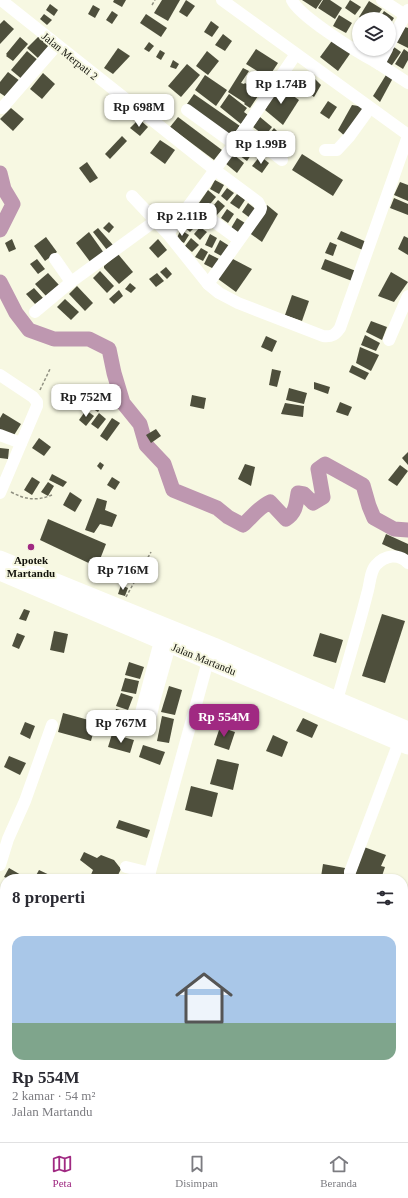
<!DOCTYPE html>
<html lang="id">
<head>
<meta charset="utf-8">
<style>
  :root { --surface:#fff; --page:#f2f2f3; --text:#2b2b33; --muted:#7c7c81; --line:#e1e1e2; --accent:#a02982 }
  body { margin:0; font-family:"Times New Roman",serif; background:var(--page); color:var(--text); height:100vh; display:flex; flex-direction:column; font-size:15px; white-space:nowrap }
  * { box-sizing:border-box; margin:0 }
  p { font-size:13px; color:var(--muted) }
  .icon { flex:none; width:22px; height:22px; fill:none; stroke:currentColor; stroke-width:2; stroke-linecap:round; stroke-linejoin:round }
  .map { position:relative; flex:1; overflow:hidden }
  .details { position:absolute; left:0px; top:874px; width:408px; height:268px; display:flex; flex-direction:column; background:var(--surface); border-radius:16px 16px 0 0; box-shadow:0 1px 3px #0004 }
  .details>* { flex:none }
  .controls { position:absolute; left:352px; top:12px; display:grid; gap:8px }
  .controls a { display:grid; place-items:center; width:44px; height:44px; border-radius:50%; background:var(--surface); box-shadow:0 1px 3px #0004; font-size:20px }
  .price { position:absolute; translate:-50% -34px; padding:0 9px; border-radius:8px; background:#fff; color:#222; font-size:13px; line-height:26px; filter:drop-shadow(0 1px 2px #0008) }
  .price::after { content:''; position:absolute; left:50%; top:24px; width:12px; height:9px; margin-left:-6px; background:inherit; clip-path:polygon(0 0,100% 0,50% 100%) }
  .price.active { background:var(--accent); color:#fff }
  ul { padding:0; list-style:none }
  li { display:grid; align-content:center; gap:8px; height:212px; padding:0 12px }
  li span { display:grid; place-items:center; height:124px; border-radius:12px; color:#555 }
  li>.icon { margin-inline-start:auto }
  span .icon { width:72px; height:72px; fill:#fffc; stroke-width:1 }
  li b { font-size:17px }
  h2 { display:flex; justify-content:space-between; align-items:center; height:48px; padding:0 12px; font-size:17px }
  .menu { display:flex; justify-content:space-around; align-items:center; height:56px; border-top:1px solid var(--line); background:var(--surface); font-size:11px; color:var(--muted) }
  .menu a { display:grid; justify-items:center; gap:2px }
  .menu .active { color:var(--accent) }
  .map>svg:first-child { display:block }
  .lines { fill:none; stroke-linecap:round; stroke-linejoin:round }
  .river { stroke:#be97b0; stroke-width:15 }
  .building { fill:#4e4f3c }
  .path { stroke:#909081; stroke-width:1.5; stroke-dasharray:3 2; stroke-linecap:butt }
  .minor { stroke:#fff; stroke-width:12 }
  .highway { stroke:#fff; stroke-width:17 }
  .poi-dot { fill:#a02982; stroke:#f7f8e2; stroke-width:1.5 }
  .labels { text-anchor:middle; dominant-baseline:central; stroke-width:4; stroke-linejoin:round; paint-order:stroke }
  .street-label { font-size:11px; fill:#13130c; stroke:#f7f8e2 }
  .poi-label { font-size:11px; font-weight:bold; fill:#13130c; stroke:#f7f8e2 }
</style>
</head>
<body>
<div class="map">
<svg width="408" height="1142" viewBox="0 0 408 1142">
  <rect width="100%" height="100%" fill="#f7f8e2"/>
  <g class="lines">
    <g class="river">
      <path d="M0 173 4 189 13 204 0 230"/>
      <path d="M0 282 16 313 29 330 54 339H89L109 349 114 373 123 403 140 424 146 445 164 464 173 490 217 508 228 517 243 525C252 517 259 507 270 502L286 519C296 513 296 504 298 493L304 494 313 503 323 497 318 469 325 464 363 485 369 506 374 518 394 529 408 530"/>
    </g>
  </g>
  <g class="building">
    <path d="M114 0H126L122 7 113 2Z"/>
    <path d="M162 0H180L168 21 154 13Z"/>
    <path d="M186 0 195 6 187 17 179 12Z"/>
    <path d="M302 0H322L316 9Z"/>
    <path d="M323 0H330L342 8 335 19 318 8Z"/>
    <path d="M350 0 361 7 355 15 345 8Z"/>
    <path d="M369 1 382 9 375 19H362L359 17Z"/>
    <path d="M50 4 58 10 54 16 46 10Z"/>
    <path d="M93 5 100 9 95 18 88 14Z"/>
    <path d="M112 11 118 15 112 24 106 20Z"/>
    <path d="M384 11 394 18 389 26V19H379Z"/>
    <path d="M44 14 52 20 47 25 40 19Z"/>
    <path d="M146 14 167 28 161 37 140 23Z"/>
    <path d="M339 15 352 23 346 33 333 26Z"/>
    <path d="M4 20 14 29 0 44V24Z"/>
    <path d="M211 21 219 27 212 37 204 32Z"/>
    <path d="M405 27 408 28V48L396 42Z"/>
    <path d="M223 34 232 41 225 51 215 45Z"/>
    <path d="M39 36 50 47 39 59 27 48Z"/>
    <path d="M20 37 28 44 13 61 6 56 7 55 6 54Z"/>
    <path d="M334 38 352 51 338 71 320 57Z"/>
    <path d="M149 42 154 46 149 52 144 49Z"/>
    <path d="M394 47 401 52 390 68 383 63Z"/>
    <path d="M118 48 130 56 113 74 104 68Z"/>
    <path d="M256 49 278 63 268 78 246 64Z"/>
    <path d="M404 49 408 52V60L403 69 395 64Z"/>
    <path d="M160 50 165 53 161 60 156 57Z"/>
    <path d="M27 51 39 61 23 80 11 70Z"/>
    <path d="M207 51 219 61 208 75 196 66Z"/>
    <path d="M173 60 179 64 176 69 170 67Z"/>
    <path d="M187 64 200 75 181 97 168 86Z"/>
    <path d="M243 68 249 71 241 83 244 84 245 83 251 87 250 90 253 91 260 80 266 84 250 108 244 104 245 103 228 92Z"/>
    <path d="M8 72 20 81 6 97 0 93V82Z"/>
    <path d="M43 73 55 84 42 99 30 89Z"/>
    <path d="M205 75 227 90 216 106 195 90Z"/>
    <path d="M386 75 393 78 380 102 373 96Z"/>
    <path d="M314 78 321 85 314 97 306 91Z"/>
    <path d="M278 85 299 100 283 125 265 110Z"/>
    <path d="M194 94 240 126 232 136 187 104Z"/>
    <path d="M229 94 247 108 244 112 248 115 241 124 220 107Z"/>
    <path d="M328 101 337 107 329 119 320 113Z"/>
    <path d="M352 105 365 107 346 137 338 130Z"/>
    <path d="M11 108 24 119 13 131 0 119Z"/>
    <path d="M178 117 222 150 214 160 170 127Z"/>
    <path d="M260 117 272 127 265 136 253 127Z"/>
    <path d="M139 119 148 127 140 136 130 128Z"/>
    <path d="M274 128 280 134 272 143 266 138Z"/>
    <path d="M281 135 288 140 280 149 274 144Z"/>
    <path d="M122 136 127 141 110 159 105 154Z"/>
    <path d="M160 140 175 150 165 164 150 153Z"/>
    <path d="M242 144 253 152 247 161 236 153Z"/>
    <path d="M233 154 244 163 237 173 225 163Z"/>
    <path d="M302 154 343 180 333 196 292 170Z"/>
    <path d="M260 156 269 163 262 173 252 166Z"/>
    <path d="M87 162 98 178 90 183 79 168Z"/>
    <path d="M215 180 224 185 219 194 210 189Z"/>
    <path d="M400 182 408 185V201L394 195Z"/>
    <path d="M227 188 234 193 227 201 221 196Z"/>
    <path d="M208 190 216 197 206 209 199 203Z"/>
    <path d="M237 194 245 200 239 209 230 203Z"/>
    <path d="M394 198 408 204V215L390 208Z"/>
    <path d="M218 200 225 206 216 216 209 211Z"/>
    <path d="M248 203 257 210 250 218 242 212Z"/>
    <path d="M267 205 278 214 262 242 248 232Z"/>
    <path d="M227 209 234 214 228 223 221 218Z"/>
    <path d="M188 218 197 225 190 232 182 225Z"/>
    <path d="M237 218 245 223 239 233 231 228Z"/>
    <path d="M109 222 114 227 109 233 103 228Z"/>
    <path d="M200 227 207 232 200 240 194 234Z"/>
    <path d="M98 228 113 245 107 250 93 232Z"/>
    <path d="M181 230 189 235 184 243 176 239Z"/>
    <path d="M341 231 369 243 365 251 337 239Z"/>
    <path d="M89 232 104 253 91 263 76 243Z"/>
    <path d="M210 234 217 238 212 248 205 245Z"/>
    <path d="M404 236 408 238V255L398 249Z"/>
    <path d="M46 237 57 252 45 261 34 246Z"/>
    <path d="M191 238 199 245 192 252 185 246Z"/>
    <path d="M12 239 16 249 9 252 5 243Z"/>
    <path d="M158 239 167 250 158 258 149 248Z"/>
    <path d="M220 240 231 247 225 258 214 252Z"/>
    <path d="M330 242 337 245 333 256 325 253Z"/>
    <path d="M201 248 208 252 203 261 195 257Z"/>
    <path d="M118 254 133 272 119 284 104 268V266Z"/>
    <path d="M209 254 219 259 214 269 204 264Z"/>
    <path d="M231 258 252 269 236 292 214 276Z"/>
    <path d="M37 259 45 269 38 274 30 264Z"/>
    <path d="M325 259 356 271 352 281 321 269Z"/>
    <path d="M166 267 172 274 167 279 160 272Z"/>
    <path d="M100 271 114 286 107 293 93 278Z"/>
    <path d="M391 272 408 282 394 302 378 296Z"/>
    <path d="M48 273 59 285 46 296 35 284Z"/>
    <path d="M157 273 164 281 156 287 149 279Z"/>
    <path d="M130 283 136 288 131 293 125 289Z"/>
    <path d="M77 286 93 303 85 311 69 294Z"/>
    <path d="M34 288 43 298 35 304 26 294Z"/>
    <path d="M119 290 123 296 114 304 109 299Z"/>
    <path d="M292 295 309 301 302 321 285 315Z"/>
    <path d="M65 299 79 312 71 320 57 307Z"/>
    <path d="M371 321 387 327 382 340 366 332Z"/>
    <path d="M365 335 380 343 376 351 361 345Z"/>
    <path d="M266 336 277 341 272 352 261 347Z"/>
    <path d="M360 347 379 355 371 371 356 363Z"/>
    <path d="M352 365 369 373 365 380 349 372Z"/>
    <path d="M272 369 281 371 277 387 269 385Z"/>
    <path d="M314 382 330 387 328 394 314 389Z"/>
    <path d="M289 388 307 393 304 404 286 400Z"/>
    <path d="M192 395 206 398 204 409 190 406Z"/>
    <path d="M96 397 104 402 98 412 90 407Z"/>
    <path d="M340 402 352 407 348 416 336 412Z"/>
    <path d="M285 403 304 406 303 417 281 414Z"/>
    <path d="M86 410 94 416 86 426 79 420Z"/>
    <path d="M3 413 21 424 11 440 0 434V418Z"/>
    <path d="M99 413 106 419 98 429 91 424Z"/>
    <path d="M112 418 120 423 107 441 100 436Z"/>
    <path d="M156 429 161 436 151 443 146 435Z"/>
    <path d="M39 438 51 447 44 456 32 448Z"/>
    <path d="M0 448 9 449 8 459 0 458Z"/>
    <path d="M408 452V465L402 458Z"/>
    <path d="M100 462 104 465 101 470 97 466Z"/>
    <path d="M245 464 255 467 251 486 238 479Z"/>
    <path d="M400 465 408 471 397 486 388 480Z"/>
    <path d="M52 474 67 482 63 487 49 480Z"/>
    <path d="M32 477 40 482 32 495 24 490Z"/>
    <path d="M112 477 120 482 115 490 107 485Z"/>
    <path d="M48 482 54 486 48 496 41 492Z"/>
    <path d="M70 492 82 500 75 512 63 505Z"/>
    <path d="M97 498 107 501 105 510 117 515 112 527 100 524 94 533 85 530Z"/>
    <path d="M48 519 106 544 97 567 40 540Z"/>
    <path d="M386 534 408 544V556L382 544Z"/>
    <path d="M113 563 121 566 114 583 106 579Z"/>
    <path d="M121 585 128 588 125 596 118 594Z"/>
    <path d="M24 609 30 611 26 621 19 619Z"/>
    <path d="M382 614 405 621 385 683 362 676Z"/>
    <path d="M54 631 68 634 64 653 50 650Z"/>
    <path d="M17 633 25 636 19 649 12 646Z"/>
    <path d="M320 633 343 640 336 663 313 656Z"/>
    <path d="M129 662 144 667 140 679 125 675Z"/>
    <path d="M125 678 139 681 136 694 121 691Z"/>
    <path d="M169 686 182 690 175 715 161 712Z"/>
    <path d="M121 693 133 697 128 710 116 706Z"/>
    <path d="M116 709 128 712 124 727 112 723Z"/>
    <path d="M63 713 96 722 91 741 58 732Z"/>
    <path d="M162 716 174 719 169 743 157 741Z"/>
    <path d="M303 718 318 725 312 738 296 731Z"/>
    <path d="M25 722 35 726 30 739 20 734Z"/>
    <path d="M220 727 235 732 229 750 214 745Z"/>
    <path d="M112 734 134 740 130 753 108 747Z"/>
    <path d="M273 735 288 742 282 757 266 751Z"/>
    <path d="M143 745 165 752 160 765 139 757Z"/>
    <path d="M9 756 26 763 20 775 4 767Z"/>
    <path d="M217 759 239 764 233 790 210 784Z"/>
    <path d="M191 786 218 793 212 817 185 810Z"/>
    <path d="M119 820 150 830 147 838 116 828Z"/>
    <path d="M364 847 386 855 381 866 385 867 381 879 354 878Z"/>
    <path d="M84 852 97 858 101 855 114 860 121 869 116 879H94L90 877 93 870 80 860Z"/>
    <path d="M323 864 345 868 343 879H329L321 877Z"/>
    <path d="M9 868 21 875 20 879H10L4 877Z"/>
    <path d="M39 870 58 879H34Z"/>
    <path d="M0 1006 4 1008 2 1013 5 1015 3 1028 0 1027Z"/>
    <path d="M403 1051 407 1053 403 1063Z"/>
    <path d="M403 1110 408 1112V1135L403 1134Z"/>
    <path d="M176 1137H181L186 1139 184 1142H174Z"/>
    <path d="M351 1137H354L366 1142H350Z"/>
    <path d="M377 1137H381L388 1142H375Z"/>
  </g>
  <g class="lines">
    <g class="path">
      <path d="M152 5 155 0"/>
      <path d="M40 390 50 369"/>
      <path d="M11 492C26 500 36 501 52 495"/>
      <path d="M126 597 151 552"/>
    </g>
    <g class="minor">
      <path d="M1 0 215 170 258 202 261 208 260 211 208 284"/>
      <path d="M222 0 408 135"/>
      <path d="M292 0C299 16 357 52 374 61L379 64 387 49"/>
      <path d="M382 0 408 17"/>
      <path d="M389 45 408 10"/>
      <path d="M379 64 408 83"/>
      <path d="M2 108 57 45"/>
      <path d="M187 110 234 144"/>
      <path d="M244 130 282 160"/>
      <path d="M325 150H337L349 137 370 108"/>
      <path d="M132 196 168 234 244 130 296 54"/>
      <path d="M190 204 239 240"/>
      <path d="M168 234 208 284 219 293 238 303 323 336C332 337 335 335 340 328L408 136"/>
      <path d="M55 259 71 282"/>
      <path d="M35 312 71 282 155 221"/>
      <path d="M389 340 408 296"/>
      <path d="M0 375 33 397 37 402V406L0 493"/>
      <path d="M0 435 21 443"/>
      <path d="M160 641 139 720 138 727 140 729 145 730 149 724 155 698 170 645"/>
      <path d="M337 700C347 665 358 630 367 594 370 585 370 571 376 565 385 555 399 553 408 563"/>
      <path d="M0 865 8 839 25 801 52 725"/>
      <path d="M126 867 150 873"/>
      <path d="M350 872 399 742"/>
      <path d="M148 879 208 661"/>
      <path d="M0 914 5 916"/>
      <path d="M403 1083 408 1086"/>
      <path d="M77 1142 79 1137"/>
      <path d="M106 1142 108 1137"/>
      <path d="M202 1142 203 1137"/>
      <path d="M338 1142 340 1137"/>
    </g>
    <g class="highway">
      <path d="M0 559 214 646 337 700 408 730"/>
      <path d="M0 572 408 746"/>
    </g>
  </g>
  <circle class="poi-dot" cx="31" cy="547" r="4"/>
  <g class="labels">
    <g class="street-label">
      <text transform="translate(70 56) rotate(39)">Jalan Merpati 2</text>
      <text transform="translate(204 659) rotate(22)">Jalan Martandu</text>
    </g>
    <g class="poi-label">
      <text x="31" y="560">Apotek<tspan x="31" dy="13">Martandu</tspan></text>
    </g>
  </g>
</svg>
<div class="controls">
<a><svg class="icon" aria-label="layers" viewBox="0 0 24 24"><path d="M12 4l9 5-9 5-9-5zM3 14l9 5 9-5"/></svg></a>
</div>
<b class="price" style="left:281px;top:105px">Rp 1.74B</b>
<b class="price" style="left:139px;top:128px">Rp 698M</b>
<b class="price" style="left:261px;top:165px">Rp 1.99B</b>
<b class="price" style="left:182px;top:237px">Rp 2.11B</b>
<b class="price" style="left:86px;top:418px">Rp 752M</b>
<b class="price" style="left:123px;top:591px">Rp 716M</b>
<b class="price active" style="left:224px;top:738px">Rp 554M</b>
<b class="price" style="left:121px;top:744px">Rp 767M</b>
<section class="details">
<h2>8 properti<svg class="icon" aria-label="filters" viewBox="0 0 24 24"><path d="M4 7h16M4 17h16"/><circle cx="9" cy="7" r="2"/><circle cx="15" cy="17" r="2"/></svg></h2>
<ul>
<li><span style="background:linear-gradient(#a9c7e8 70%,#7fa58c 0)"><svg class="icon" aria-label="home" viewBox="0 0 24 24"><path d="M3 11l9-7 9 7M6 9v11h12V9"/></svg></span><div><b>Rp 554M</b><p>2 kamar · 54 m²</p><p>Jalan Martandu</p></div></li>
</ul>
</section>
</div>
<nav class="menu">
<a class="active"><svg class="icon" aria-label="map" viewBox="0 0 24 24"><path d="M3 6l6-2 6 2 6-2v14l-6 2-6-2-6 2zM9 4v14M15 6v14"/></svg>Peta</a>
<a><svg class="icon" aria-label="saved" viewBox="0 0 24 24"><path d="M7 4h10v16l-5-4-5 4z"/></svg>Disimpan</a>
<a><svg class="icon" aria-label="home" viewBox="0 0 24 24"><path d="M3 11l9-7 9 7M6 9v11h12V9"/></svg>Beranda</a>
</nav>
</body>
</html>
